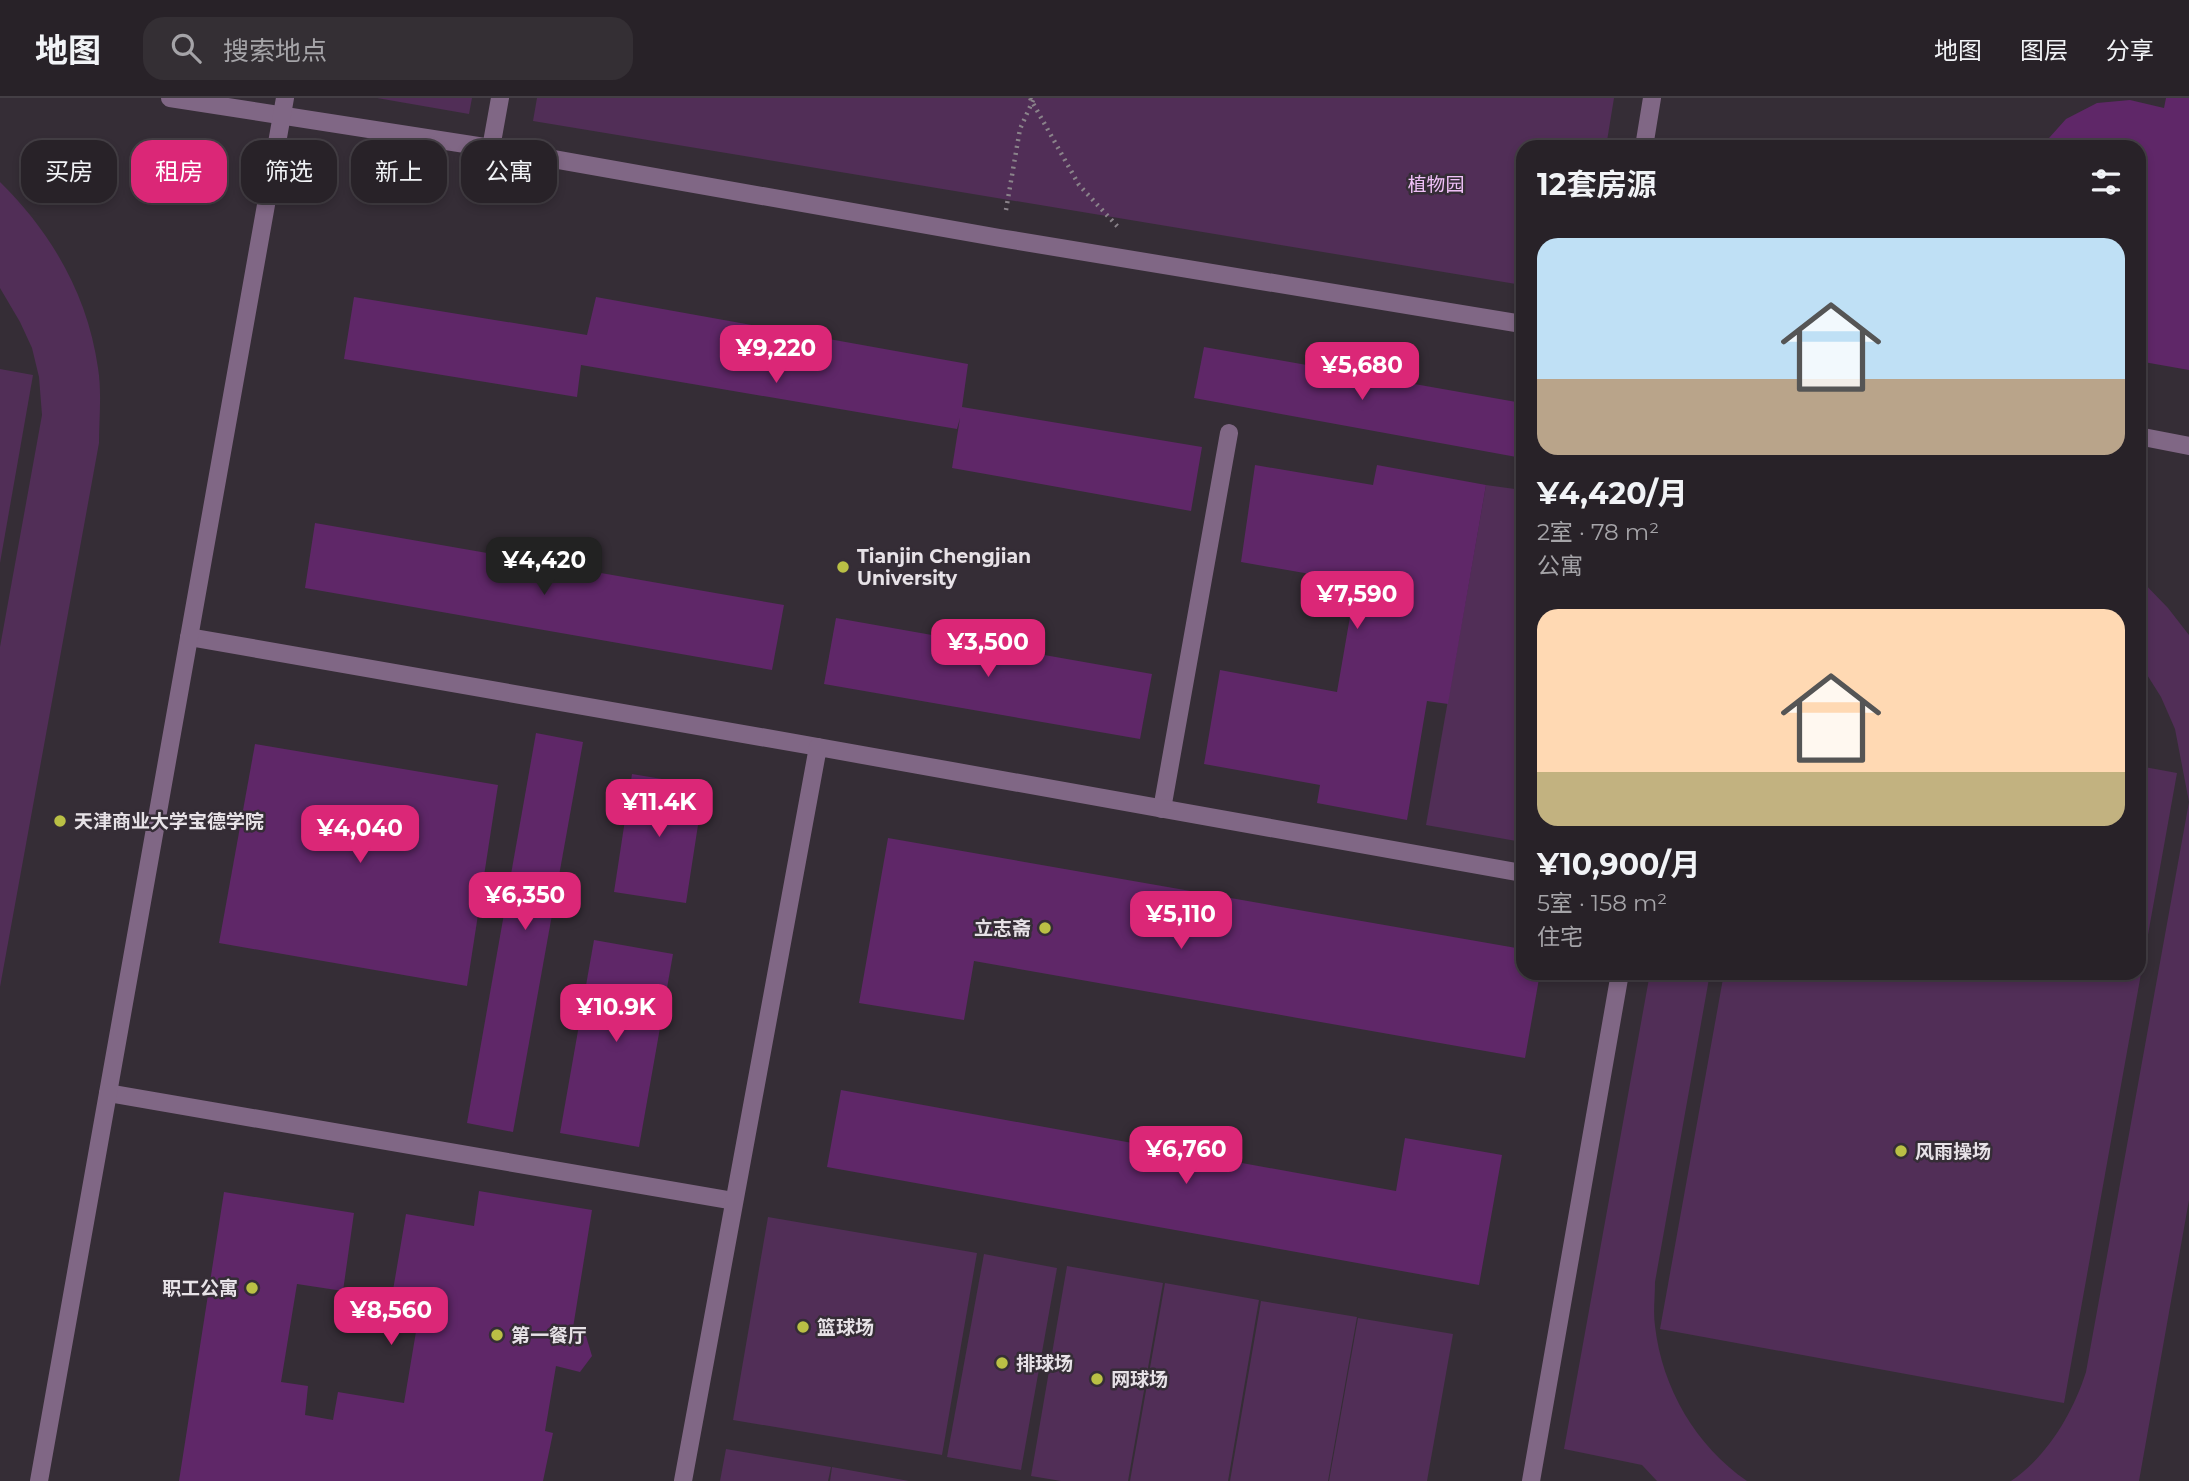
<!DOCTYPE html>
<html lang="zh">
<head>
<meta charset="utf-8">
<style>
  :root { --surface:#282228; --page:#342f34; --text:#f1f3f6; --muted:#a5a4a8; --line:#443f45; --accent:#db2777 }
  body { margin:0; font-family:Montserrat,"Noto Sans SC",sans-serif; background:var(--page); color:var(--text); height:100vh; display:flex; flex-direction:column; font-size:26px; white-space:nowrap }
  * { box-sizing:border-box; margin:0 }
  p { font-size:23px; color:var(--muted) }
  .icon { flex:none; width:38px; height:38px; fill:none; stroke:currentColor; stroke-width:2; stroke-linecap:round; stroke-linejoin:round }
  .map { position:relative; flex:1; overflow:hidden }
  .details { position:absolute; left:1516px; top:42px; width:630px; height:840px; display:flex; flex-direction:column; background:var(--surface); border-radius:21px; box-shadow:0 4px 10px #0003,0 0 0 2px var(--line) }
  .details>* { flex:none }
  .hud { position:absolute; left:21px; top:42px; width:665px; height:63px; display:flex; gap:14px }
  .price { position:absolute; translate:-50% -60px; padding:0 16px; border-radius:14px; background:var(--accent); color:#fff; font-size:23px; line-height:46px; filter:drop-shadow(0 2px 4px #0008) }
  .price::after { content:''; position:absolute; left:50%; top:42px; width:21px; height:16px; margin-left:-10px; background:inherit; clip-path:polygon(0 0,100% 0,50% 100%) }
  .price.on { background:#222; color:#fff }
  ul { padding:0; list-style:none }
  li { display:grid; align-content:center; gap:14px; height:371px; padding:0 21px }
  li span { display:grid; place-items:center; height:217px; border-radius:21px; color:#555 }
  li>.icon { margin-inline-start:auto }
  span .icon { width:126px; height:126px; fill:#fffc; stroke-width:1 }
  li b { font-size:30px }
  h2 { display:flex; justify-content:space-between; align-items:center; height:84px; padding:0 21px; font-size:30px }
  .tag { padding:0 24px; border-radius:21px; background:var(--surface); box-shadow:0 4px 10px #0003,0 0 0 2px var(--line); font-size:24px; line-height:63px }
  .tag.on { background:var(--accent); color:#fff }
  header { display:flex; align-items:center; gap:42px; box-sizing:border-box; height:98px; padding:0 35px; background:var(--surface); border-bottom:2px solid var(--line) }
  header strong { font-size:33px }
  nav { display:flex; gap:38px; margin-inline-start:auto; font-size:24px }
  .search { width:490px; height:63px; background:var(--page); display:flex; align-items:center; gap:18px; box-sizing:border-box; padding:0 24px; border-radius:21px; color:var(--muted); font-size:26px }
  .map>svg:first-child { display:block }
  .green { fill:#512e57 }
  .building { fill:#5f2768 }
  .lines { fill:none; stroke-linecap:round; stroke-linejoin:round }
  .path { stroke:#8a838a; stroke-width:4.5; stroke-dasharray:2 5; stroke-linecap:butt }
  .minor { stroke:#806785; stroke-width:18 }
  .poi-dot { fill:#bac045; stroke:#352d36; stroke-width:2.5 }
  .labels { text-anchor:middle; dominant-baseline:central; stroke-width:5; stroke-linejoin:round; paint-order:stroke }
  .park-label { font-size:19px; fill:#f0c1f8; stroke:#352d36 }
  .poi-label { font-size:19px; font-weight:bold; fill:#e7e2e7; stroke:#352d36; text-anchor:start }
</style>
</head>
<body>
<header>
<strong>地图</strong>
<div class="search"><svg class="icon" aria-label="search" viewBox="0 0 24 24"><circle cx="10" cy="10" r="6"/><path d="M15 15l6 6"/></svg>搜索地点</div>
<nav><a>地图</a><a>图层</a><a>分享</a></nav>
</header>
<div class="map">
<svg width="2189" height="1383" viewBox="0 0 2189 1383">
  <rect width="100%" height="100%" fill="#352d36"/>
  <g class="green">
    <path d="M377 0H472L469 16Z"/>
    <path d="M537 0H1614L1606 49H1522V187L533 23Z"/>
    <path d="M0 84C52 135 88 198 98 270 102 295 99 321 99 345L0 889V549L42 317 39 279 32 250 20 224 0 190Z"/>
    <path d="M0 271 33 277 0 465Z"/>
    <path d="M1486 387 1522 392V744L1426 727Z"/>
    <path d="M2139 480 2168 510 2189 537V1102L2139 1383H2011C2047 1359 2073 1315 2086 1274L2189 704 2175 631 2161 599 2139 564Z"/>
    <path d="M2139 668 2177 675 2064 1305 1660 1231 1724 875H2138Z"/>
    <path d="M1650 875H1710L1655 1184C1655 1199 1653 1214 1655 1228 1662 1290 1696 1348 1747 1383H1657L1642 1367 1564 1351Z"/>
    <path d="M768 1119 977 1155 942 1357 733 1322Z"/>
    <path d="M984 1156 1057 1170 1021 1372 947 1359Z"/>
    <path d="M1067 1168 1163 1185 1128 1383H1061L1031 1378Z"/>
    <path d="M1165 1185 1259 1202 1228 1383H1130Z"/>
    <path d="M1261 1203 1357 1219 1328 1383H1230Z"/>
    <path d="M1358 1220 1453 1236 1427 1383H1329Z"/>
    <path d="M726 1351 831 1369 828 1383H720Z"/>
    <path d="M832 1369 909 1383H830Z"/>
  </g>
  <g class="building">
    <path d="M2166 0H2189V272L2138 263V49H2041L2066 21 2097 5 2130 2 2164 10Z"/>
    <path d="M354 199 587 237 596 199 968 266 962 309 1202 349 1191 413 952 370 960 320 957 331 581 267 577 299 344 261Z"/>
    <path d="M1204 249 1522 305V360L1194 300Z"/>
    <path d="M1255 367 1373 387 1377 367 1486 387 1448 606 1427 603 1407 722 1317 705 1320 687 1204 666 1220 572 1337 594 1356 484 1241 464Z"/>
    <path d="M315 425 784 507 772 572 305 490Z"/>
    <path d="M836 520 1152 576 1140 641 824 586Z"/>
    <path d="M536 635 583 644 513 1034 467 1025Z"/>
    <path d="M255 646 498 687 467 888 219 845Z"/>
    <path d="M632 676 704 688 686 805 614 794Z"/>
    <path d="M888 740 1522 851V875H1540L1525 960 974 863 964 922 859 905Z"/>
    <path d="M594 842 673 856 639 1049 560 1035Z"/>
    <path d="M841 992 1396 1093 1405 1040 1502 1057 1479 1187 827 1069Z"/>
    <path d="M479 1093 592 1112 572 1236 586 1238 592 1258 580 1274 556 1268 545 1333 553 1335 543 1383H179L224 1094 354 1115 343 1193 297 1186 281 1284 308 1288 305 1317 333 1322 338 1294 404 1305 421 1204 392 1198 406 1116 474 1128Z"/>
  </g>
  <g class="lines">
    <g class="path">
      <path d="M1030 0 1079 87 1118 129"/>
      <path d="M1006 112 1020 31 1034 0"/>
    </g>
    <g class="minor">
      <path d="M170 0 491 50 1000 140 1522 226"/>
      <path d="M1644 49 1652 0"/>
      <path d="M491 50 500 0"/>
      <path d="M2138 338 2189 348"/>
      <path d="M189 539 818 649"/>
      <path d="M1162 711 1229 335"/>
      <path d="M108 995 734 1103"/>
      <path d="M39 1383 285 0"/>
      <path d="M683 1383 818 649 1522 775"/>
      <path d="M1531 1383 1620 875"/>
    </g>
  </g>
  <g class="poi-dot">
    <circle cx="843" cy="469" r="7"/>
    <circle cx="60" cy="723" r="7"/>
    <circle cx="1045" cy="830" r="7"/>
    <circle cx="1901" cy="1053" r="7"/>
    <circle cx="252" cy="1190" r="7"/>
    <circle cx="803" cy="1229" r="7"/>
    <circle cx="497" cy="1237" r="7"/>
    <circle cx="1002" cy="1265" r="7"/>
    <circle cx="1097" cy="1281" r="7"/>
  </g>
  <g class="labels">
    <g class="park-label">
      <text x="1436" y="86">植物园</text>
    </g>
    <g class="poi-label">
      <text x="857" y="458">Tianjin Chengjian<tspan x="857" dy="22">University</tspan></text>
      <text x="74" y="723">天津商业大学宝德学院</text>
      <text x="1031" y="830" text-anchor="end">立志斋</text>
      <text x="1915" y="1053">风雨操场</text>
      <text x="238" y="1190" text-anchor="end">职工公寓</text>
      <text x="817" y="1229">篮球场</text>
      <text x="511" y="1237">第一餐厅</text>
      <text x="1016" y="1265">排球场</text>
      <text x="1111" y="1281">网球场</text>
    </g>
  </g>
</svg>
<b class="price" style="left:776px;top:287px">¥9,220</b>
<b class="price" style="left:1362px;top:304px">¥5,680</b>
<b class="price on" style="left:544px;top:499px">¥4,420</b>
<b class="price" style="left:1357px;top:533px">¥7,590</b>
<b class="price" style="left:988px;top:581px">¥3,500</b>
<b class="price" style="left:659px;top:741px">¥11.4K</b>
<b class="price" style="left:360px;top:767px">¥4,040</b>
<b class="price" style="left:525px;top:834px">¥6,350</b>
<b class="price" style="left:1181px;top:853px">¥5,110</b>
<b class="price" style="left:616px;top:946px">¥10.9K</b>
<b class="price" style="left:1186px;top:1088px">¥6,760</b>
<b class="price" style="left:391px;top:1249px">¥8,560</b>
<div class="hud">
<a class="tag">买房</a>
<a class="tag on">租房</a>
<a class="tag">筛选</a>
<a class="tag">新上</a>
<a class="tag">公寓</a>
</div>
<section class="details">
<h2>12套房源<svg class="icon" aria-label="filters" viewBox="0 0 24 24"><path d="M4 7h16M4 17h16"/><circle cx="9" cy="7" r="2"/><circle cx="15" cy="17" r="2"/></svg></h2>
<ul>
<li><span style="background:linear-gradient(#bfe0f5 65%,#b9a48a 0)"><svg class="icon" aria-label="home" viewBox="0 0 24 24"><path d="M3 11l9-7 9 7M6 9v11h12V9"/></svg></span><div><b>¥4,420/月</b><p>2室 · 78 m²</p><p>公寓</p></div></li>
<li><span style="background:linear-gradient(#ffd9b3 75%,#c2b280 0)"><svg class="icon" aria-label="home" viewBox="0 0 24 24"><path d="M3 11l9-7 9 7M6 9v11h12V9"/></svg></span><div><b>¥10,900/月</b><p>5室 · 158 m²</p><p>住宅</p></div></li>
</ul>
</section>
</div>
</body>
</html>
